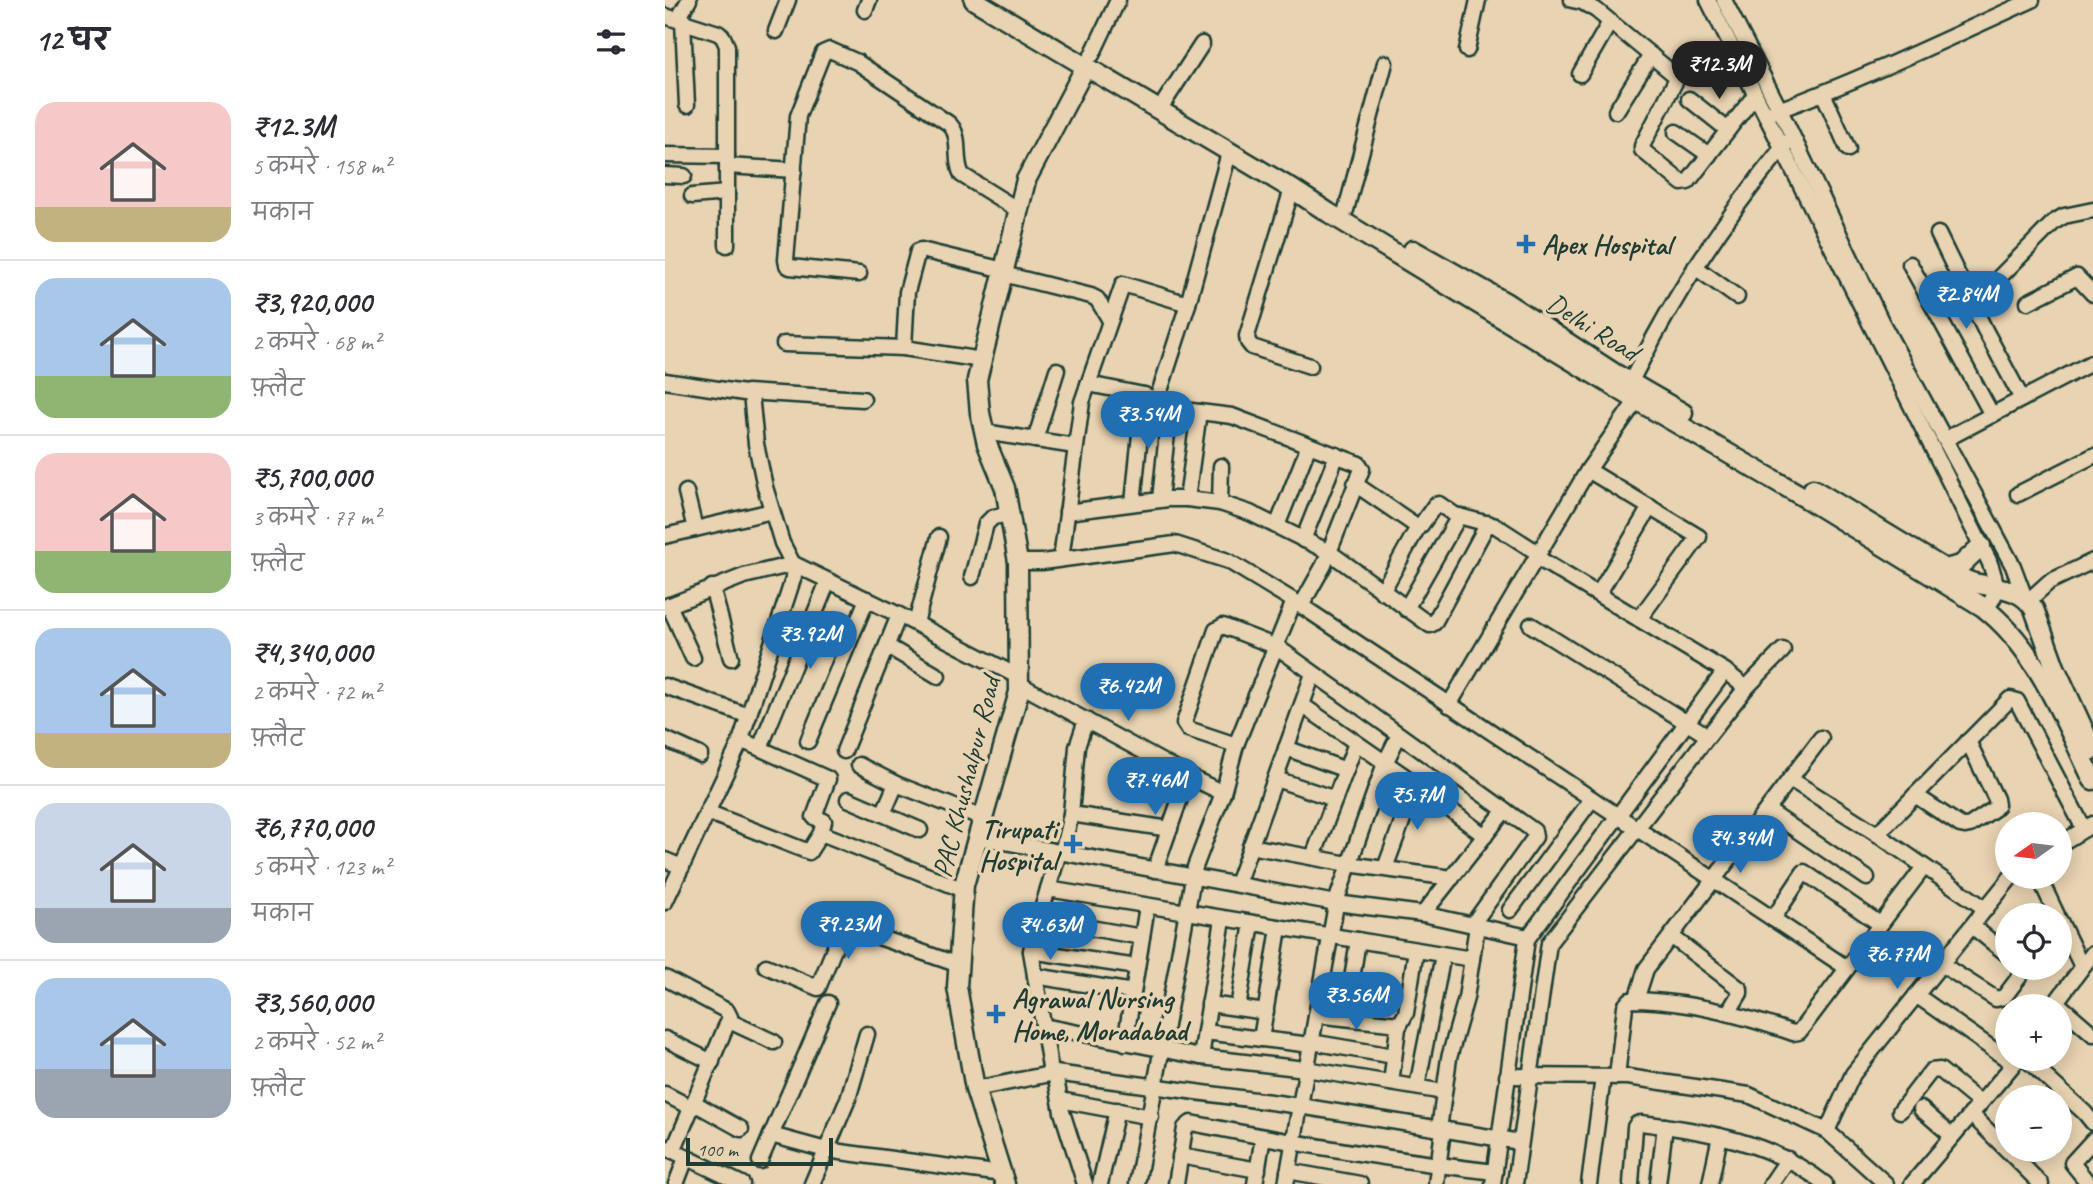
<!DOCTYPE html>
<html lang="hi">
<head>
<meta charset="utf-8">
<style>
  :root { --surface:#fff; --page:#f7f7f7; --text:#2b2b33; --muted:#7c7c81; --line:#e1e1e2; --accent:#1f6fb2 }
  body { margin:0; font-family:Caveat,"Playpen Sans Deva",sans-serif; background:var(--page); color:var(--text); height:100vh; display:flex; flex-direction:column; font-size:26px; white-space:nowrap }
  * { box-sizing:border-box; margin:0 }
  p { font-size:23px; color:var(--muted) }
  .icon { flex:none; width:38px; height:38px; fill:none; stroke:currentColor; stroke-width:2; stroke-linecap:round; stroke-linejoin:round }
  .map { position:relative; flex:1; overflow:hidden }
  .details { display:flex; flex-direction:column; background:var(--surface); width:665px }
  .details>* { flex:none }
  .needle { width:46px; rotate:256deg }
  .tools { position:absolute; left:1330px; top:812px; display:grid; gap:14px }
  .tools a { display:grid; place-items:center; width:77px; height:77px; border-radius:50%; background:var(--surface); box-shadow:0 4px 18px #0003; font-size:35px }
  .scale { position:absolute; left:21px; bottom:18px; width:147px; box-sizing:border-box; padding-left:7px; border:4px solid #1f3d34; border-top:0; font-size:19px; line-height:24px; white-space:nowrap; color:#1f3d34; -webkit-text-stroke:5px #e8d3b2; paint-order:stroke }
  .price { position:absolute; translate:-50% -60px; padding:0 16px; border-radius:24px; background:var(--accent); color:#fff; font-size:23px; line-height:46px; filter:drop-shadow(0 2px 4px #0008) }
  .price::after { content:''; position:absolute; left:50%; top:42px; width:21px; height:16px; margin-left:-10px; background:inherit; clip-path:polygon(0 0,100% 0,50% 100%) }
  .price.selected { background:#222; color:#fff }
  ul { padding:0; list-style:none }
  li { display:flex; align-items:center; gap:21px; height:175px; padding:0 35px }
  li+li { border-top:2px solid var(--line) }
  li span { display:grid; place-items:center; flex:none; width:196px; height:140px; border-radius:21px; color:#555 }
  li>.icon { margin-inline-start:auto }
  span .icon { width:84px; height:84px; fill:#fffc; stroke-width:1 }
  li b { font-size:30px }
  h2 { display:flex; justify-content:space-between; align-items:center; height:84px; padding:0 35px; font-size:30px }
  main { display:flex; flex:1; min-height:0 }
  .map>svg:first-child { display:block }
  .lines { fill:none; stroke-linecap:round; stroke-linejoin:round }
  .minor-casing { stroke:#1f3d34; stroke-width:19 }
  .major-casing { stroke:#1f3d34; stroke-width:23 }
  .minor { stroke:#e8d3b2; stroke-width:14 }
  .major { stroke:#e8d3b2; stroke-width:18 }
  .poi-dot { fill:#1f6fb2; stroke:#e8d3b2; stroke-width:2.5 }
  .labels { text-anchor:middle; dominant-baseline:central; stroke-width:7; stroke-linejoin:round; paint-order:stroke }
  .poi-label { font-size:28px; font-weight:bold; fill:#1f3d34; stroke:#e8d3b2; text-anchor:start }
  .street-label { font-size:28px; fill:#1f3d34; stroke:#e8d3b2 }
</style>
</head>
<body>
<main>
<section class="details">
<h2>12 घर<svg class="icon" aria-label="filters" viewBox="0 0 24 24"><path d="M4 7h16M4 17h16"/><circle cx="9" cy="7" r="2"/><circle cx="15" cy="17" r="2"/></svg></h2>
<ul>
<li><span style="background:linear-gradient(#f6c9c9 75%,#c2b280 0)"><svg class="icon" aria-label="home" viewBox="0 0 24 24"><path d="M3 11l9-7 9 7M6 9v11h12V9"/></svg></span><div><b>₹12.3M</b><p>5 कमरे · 158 m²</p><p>मकान</p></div></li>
<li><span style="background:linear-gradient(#a9c7e8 70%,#8fb573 0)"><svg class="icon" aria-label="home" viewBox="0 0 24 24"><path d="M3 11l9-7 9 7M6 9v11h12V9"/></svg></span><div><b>₹3,920,000</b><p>2 कमरे · 68 m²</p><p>फ़्लैट</p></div></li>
<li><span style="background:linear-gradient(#f6c9c9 70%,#8fb573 0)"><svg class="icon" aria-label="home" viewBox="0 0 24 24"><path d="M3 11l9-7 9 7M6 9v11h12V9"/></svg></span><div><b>₹5,700,000</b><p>3 कमरे · 77 m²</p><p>फ़्लैट</p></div></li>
<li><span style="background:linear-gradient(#a9c7e8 75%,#c2b280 0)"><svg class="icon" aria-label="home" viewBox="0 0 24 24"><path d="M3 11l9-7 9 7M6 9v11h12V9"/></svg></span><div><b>₹4,340,000</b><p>2 कमरे · 72 m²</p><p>फ़्लैट</p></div></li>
<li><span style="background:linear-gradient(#c9d6e8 75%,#9aa5b1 0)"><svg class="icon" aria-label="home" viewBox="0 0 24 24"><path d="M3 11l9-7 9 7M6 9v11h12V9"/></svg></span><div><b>₹6,770,000</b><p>5 कमरे · 123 m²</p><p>मकान</p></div></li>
<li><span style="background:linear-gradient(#a9c7e8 65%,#9aa5b1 0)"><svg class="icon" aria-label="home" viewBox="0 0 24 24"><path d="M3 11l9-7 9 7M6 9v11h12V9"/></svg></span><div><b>₹3,560,000</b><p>2 कमरे · 52 m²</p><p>फ़्लैट</p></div></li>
</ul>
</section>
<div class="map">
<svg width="1428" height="1184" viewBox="0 0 1428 1184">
  <rect width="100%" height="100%" fill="#e8d3b2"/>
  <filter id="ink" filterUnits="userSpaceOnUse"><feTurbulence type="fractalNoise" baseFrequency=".0143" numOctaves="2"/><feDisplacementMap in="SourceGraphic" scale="14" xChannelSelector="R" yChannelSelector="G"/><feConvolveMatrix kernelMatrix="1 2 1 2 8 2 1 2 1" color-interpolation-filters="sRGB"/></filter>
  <g filter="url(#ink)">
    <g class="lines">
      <defs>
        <g id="minor">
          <path d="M907 0 917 2 931 10 1011 76V80L977 146V150L1017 183 1023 182 1090 95"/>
          <path d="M1043 0 1324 561C1331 579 1336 595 1320 608"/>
          <path d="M1059 0 1115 110 1216 321 1348 566 1360 598"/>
          <path d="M200 10 204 0"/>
          <path d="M0 16 53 33 58 37 62 46V245"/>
          <path d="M13 19 24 0"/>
          <path d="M18 21 22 105"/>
          <path d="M111 31 123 0"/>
          <path d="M802 50 813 0"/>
          <path d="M427 55 453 0"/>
          <path d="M915 74 945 22"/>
          <path d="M1158 93 1183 149"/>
          <path d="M1024 99 1063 130"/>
          <path d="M500 101 537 44"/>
          <path d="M951 111 986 55"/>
          <path d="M1108 112C1196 80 1281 39 1367 0"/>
          <path d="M1011 132 1044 155"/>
          <path d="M0 155 62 156"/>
          <path d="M62 166 129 170"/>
          <path d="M0 175 19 176"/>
          <path d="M627 189 582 336 583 342 587 347 645 366"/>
          <path d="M27 196 62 193"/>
          <path d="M681 210 720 63"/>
          <path d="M1273 234 1320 330 1357 399"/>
          <path d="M1245 264 1327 415"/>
          <path d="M1030 267 1072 297"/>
          <path d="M194 274 125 267 122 265 121 260 133 116 158 53 165 50 192 62 283 123C298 135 288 159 297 175L353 210"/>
          <path d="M338 274 426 296 432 299 445 320"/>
          <path d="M1363 302 1412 277 1428 294"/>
          <path d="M1307 305 1389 222 1399 216 1428 210"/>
          <path d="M119 344 239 348 317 360"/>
          <path d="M239 348 242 292 253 251 256 250 339 270"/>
          <path d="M0 381 86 394 91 444 100 487 117 543 130 568 129 576 74 745 0 902"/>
          <path d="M423 384 479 395 518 410 567 416 694 464 697 469 659 565 636 606"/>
          <path d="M82 392 198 399"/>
          <path d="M961 392C969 374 979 357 988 339 1026 269 1071 204 1122 142"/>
          <path d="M492 400 523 304 564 153"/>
          <path d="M319 432 410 446"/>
          <path d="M1281 439 1428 362"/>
          <path d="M370 440 392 370"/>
          <path d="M923 470 1034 537 974 619"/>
          <path d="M690 484 753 527 756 525 770 505 774 504 790 515 831 526 873 553"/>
          <path d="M21 492 30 529"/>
          <path d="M1353 494 1428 456"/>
          <path d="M495 499 505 405"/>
          <path d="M522 499 534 412"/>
          <path d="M468 503 479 395"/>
          <path d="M555 503 556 466"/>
          <path d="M402 512 503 499H522L555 503 585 513 664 552 765 625 769 623 823 523"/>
          <path d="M612 526 644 445"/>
          <path d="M0 536 107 511"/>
          <path d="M638 540 672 455"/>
          <path d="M871 557 1060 671 1081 688"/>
          <path d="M396 559 417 402 458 284 523 304"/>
          <path d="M353 562H377L510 544 563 561 629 601 1182 968"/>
          <path d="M307 577 321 524 328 517 345 514"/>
          <path d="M47 587 66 658"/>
          <path d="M717 592 753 527"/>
          <path d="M934 593 985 507"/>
          <path d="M1363 601 1384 582 1428 561"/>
          <path d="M4 605 28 658"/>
          <path d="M0 607 79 576 129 564 234 615 354 677"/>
          <path d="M741 609 794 516"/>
          <path d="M251 623 274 537"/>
          <path d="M866 625 1043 736"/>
          <path d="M222 646 273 676"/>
          <path d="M354 684 523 776 558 793"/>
          <path d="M0 686 84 716"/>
          <path d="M637 705 751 784 820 836"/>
          <path d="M784 705 923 470 976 394"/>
          <path d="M0 739 35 755"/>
          <path d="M143 741 202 599"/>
          <path d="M571 745 523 729 519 723 551 630 558 626 612 647 869 831 870 837 807 925"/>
          <path d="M95 748 163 581"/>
          <path d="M621 748 681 770"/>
          <path d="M179 751 234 615"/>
          <path d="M194 765 231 784 318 818"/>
          <path d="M611 779 670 799"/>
          <path d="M1125 779 1212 834 1321 909"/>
          <path d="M1250 795 1295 825 1300 826 1305 825 1329 809 1332 805 1331 799 1303 741"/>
          <path d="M183 799 255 830"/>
          <path d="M1102 810 1202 878"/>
          <path d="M42 812 144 852 156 833 159 821 149 817 163 779 76 740"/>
          <path d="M218 814 231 784"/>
          <path d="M406 814 505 829"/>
          <path d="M156 833 299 890"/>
          <path d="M1212 834 1345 699 1352 701 1419 829"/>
          <path d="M313 837 671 903 758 914 863 937"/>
          <path d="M1395 844 1428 824"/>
          <path d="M585 846 683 864 787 878"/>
          <path d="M397 853 406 814 412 747 421 720"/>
          <path d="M648 857 691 743"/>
          <path d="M0 860 17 867"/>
          <path d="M720 868 751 784"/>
          <path d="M490 870 523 776"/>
          <path d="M1374 877 1392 915"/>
          <path d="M572 884 648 674"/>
          <path d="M383 889 807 959"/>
          <path d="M845 910 927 799"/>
          <path d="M758 914 840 810"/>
          <path d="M374 919 477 937"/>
          <path d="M1108 919 1139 872 1215 924"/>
          <path d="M1395 921 1417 967"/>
          <path d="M1307 926 1342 954"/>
          <path d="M1006 936 1075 989V993L1063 1013"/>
          <path d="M366 951 472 967"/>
          <path d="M1276 964 1331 999 1339 997 1361 968"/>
          <path d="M101 966 153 988 179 925 294 965"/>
          <path d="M370 976 468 992"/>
          <path d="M0 978 62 1011 65 1017 8 1151"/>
          <path d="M1251 995 1349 1064"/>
          <path d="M971 1000 981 969 1156 738"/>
          <path d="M1391 1002 1428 1034"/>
          <path d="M544 1004 601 1012"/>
          <path d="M1388 1006 1428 953"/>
          <path d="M573 1008 587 923"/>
          <path d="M651 1015 734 1024"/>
          <path d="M681 1018 693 940"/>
          <path d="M64 1021 109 1042"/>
          <path d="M378 1026 536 1057 641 1069 779 1092"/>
          <path d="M540 1032 646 1045"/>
          <path d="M0 1039 47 1062"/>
          <path d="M596 1039 614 928"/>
          <path d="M646 1042 729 1056"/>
          <path d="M460 1043 482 906"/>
          <path d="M536 1057 558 919"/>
          <path d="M1361 1059 1420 1113 1428 1123"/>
          <path d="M386 1073 366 951 369 936 394 852"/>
          <path d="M390 1073 397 1112 420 1184"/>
          <path d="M842 1076 963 1077 1084 1095 1162 1131 1221 1184"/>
          <path d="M952 1077 960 1006 965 1000C1021 1000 1077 1015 1128 1033L1134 1032 1259 867"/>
          <path d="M726 1083 733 1028 741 1013 751 950"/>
          <path d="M752 1087 778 955"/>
          <path d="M310 1089 390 1073 635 1106 855 1142"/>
          <path d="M0 1094 27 1108"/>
          <path d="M395 1100 486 1117"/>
          <path d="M29 1103 76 1129"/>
          <path d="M1256 1109 1287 1136"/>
          <path d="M1235 1111 1266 1071 1275 1070 1315 1103"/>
          <path d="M1306 1114 1376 1184"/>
          <path d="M774 1129 784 1058 801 998 812 926"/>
          <path d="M1162 1131 1188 1074 1346 877"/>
          <path d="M106 1135 161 1150 337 1174"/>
          <path d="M2 1148 77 1184"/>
          <path d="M515 1156 593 1170"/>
          <path d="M95 1161 163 1003"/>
          <path d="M623 1171 695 1184"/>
          <path d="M11 1184 21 1158"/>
          <path d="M147 1184 183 1099 202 1034"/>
          <path d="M435 1184 452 1110"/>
          <path d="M472 1184 530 867 558 793 571 745 629 601"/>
          <path d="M511 1184 520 1128 526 1123C627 1143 728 1160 830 1172"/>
          <path d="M590 1184 598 1137"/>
          <path d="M621 1184 672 899 720 763 734 735"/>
          <path d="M771 1184 778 1130"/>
          <path d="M828 1184 862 939 1060 671"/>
          <path d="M850 1184 884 943 1043 736 1081 688 1118 650"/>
          <path d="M924 1184 938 1077"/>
          <path d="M966 1184 970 1127 972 1124 976 1123C1042 1131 1107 1142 1160 1184"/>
          <path d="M993 1184 1000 1126"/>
          <path d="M1045 1184 1055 1136"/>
          <path d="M1106 1184 1123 1159"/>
          <path d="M1247 1184 1353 1059"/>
          <path d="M1424 1184 1407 1163 1428 1140"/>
        </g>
        <g id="major">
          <path d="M309 0 627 189 664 213 973 401 1142 499 1318 607C1373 649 1399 721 1428 780"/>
          <path d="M748 250 840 302 949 373 1018 413"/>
          <path d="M1148 489 1288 574C1295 577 1302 581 1309 583 1331 588 1356 587 1369 609L1390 667 1428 750"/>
          <path d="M1280 569 1296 565 1316 546"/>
          <path d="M340 1184 310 1089 292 987 299 885 354 692 353 562 340 488 322 444 315 413 312 380 361 180 421 66"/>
        </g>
      </defs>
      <use href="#minor" class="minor-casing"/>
      <use href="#major" class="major-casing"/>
      <use href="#minor" class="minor"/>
      <use href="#major" class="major"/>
    </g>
  </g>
  <g class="poi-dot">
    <path d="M857.5 233.5h7v7h7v7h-7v7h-7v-7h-7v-7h7z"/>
    <path d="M404.5 833.5h7v7h7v7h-7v7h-7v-7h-7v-7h7z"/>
    <path d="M327.5 1003.5h7v7h7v7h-7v7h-7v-7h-7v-7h7z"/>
  </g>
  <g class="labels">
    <g class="poi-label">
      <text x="877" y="244">Apex Hospital</text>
      <text x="392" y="828" text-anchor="end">Tirupati<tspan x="392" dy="32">Hospital</tspan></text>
      <text x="347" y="998">Agrawal Nursing<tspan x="347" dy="32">Home, Moradabad</tspan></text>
    </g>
    <g class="street-label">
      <text transform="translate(928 327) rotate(32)">Delhi Road</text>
      <text transform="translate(301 777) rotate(-76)">PAC Khushalpur Road</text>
    </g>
  </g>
</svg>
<div class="tools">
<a><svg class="needle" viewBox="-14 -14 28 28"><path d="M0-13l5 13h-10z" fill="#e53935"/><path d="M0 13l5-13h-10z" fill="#7c7c81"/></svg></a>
<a><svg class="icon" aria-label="locate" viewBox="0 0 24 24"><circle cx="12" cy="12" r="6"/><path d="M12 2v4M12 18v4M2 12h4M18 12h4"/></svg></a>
<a>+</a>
<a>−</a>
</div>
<div class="scale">100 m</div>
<b class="price selected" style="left:1054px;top:101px">₹12.3M</b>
<b class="price" style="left:1301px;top:331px">₹2.84M</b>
<b class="price" style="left:483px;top:451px">₹3.54M</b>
<b class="price" style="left:145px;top:671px">₹3.92M</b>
<b class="price" style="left:463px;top:723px">₹6.42M</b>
<b class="price" style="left:490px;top:817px">₹7.46M</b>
<b class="price" style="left:752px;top:832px">₹5.7M</b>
<b class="price" style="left:1075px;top:875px">₹4.34M</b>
<b class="price" style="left:183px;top:961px">₹9.23M</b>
<b class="price" style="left:385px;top:962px">₹4.63M</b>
<b class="price" style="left:1232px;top:991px">₹6.77M</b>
<b class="price" style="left:691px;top:1032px">₹3.56M</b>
</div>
</main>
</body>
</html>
